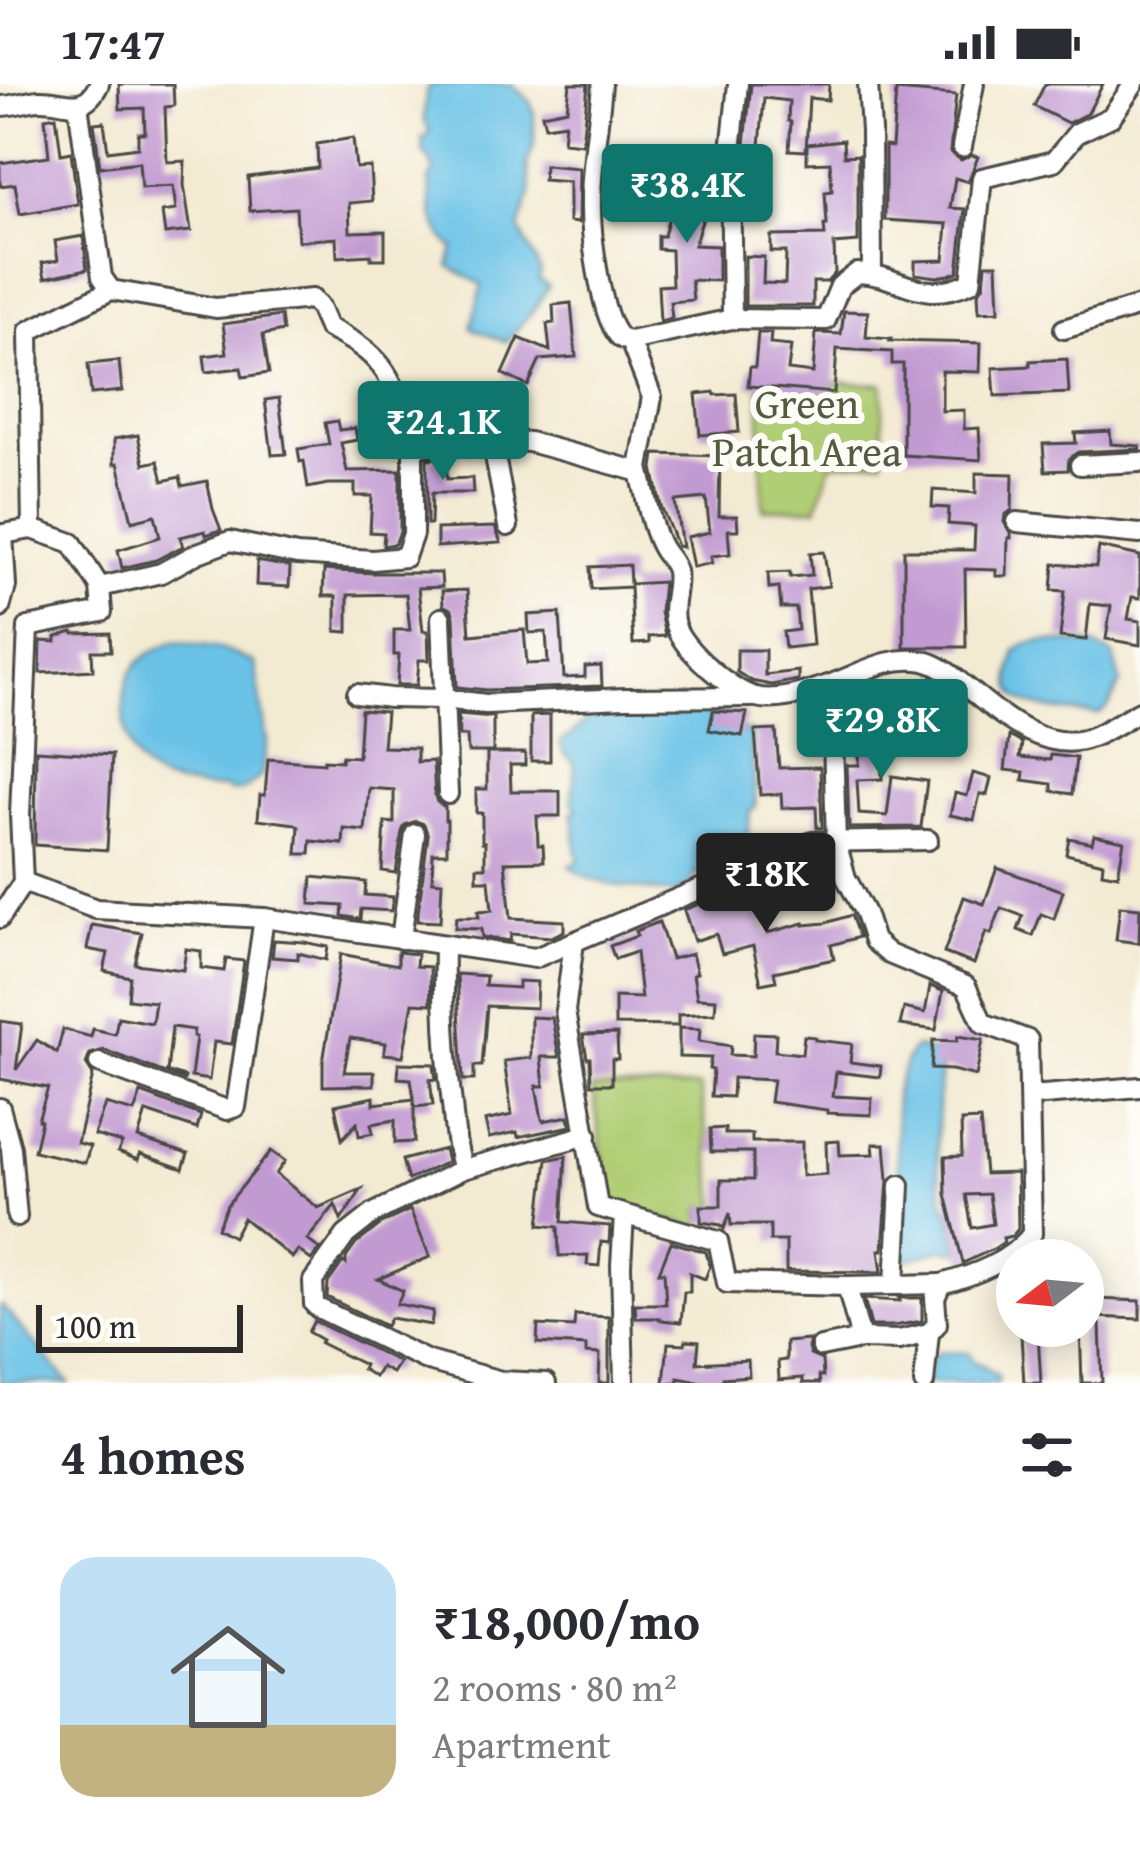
<!DOCTYPE html>
<html lang="en">
<head>
<meta charset="utf-8">
<style>
  :root { --surface:#fff; --page:#f7f7f7; --text:#2b2b33; --muted:#7c7c81; --line:#e1e1e2; --accent:#0f766e }
  body { margin:0; font-family:"Gentium Book Plus",serif; background:var(--page); color:var(--text); height:100vh; display:flex; flex-direction:column; font-size:45px; white-space:nowrap }
  * { box-sizing:border-box; margin:0 }
  p { font-size:39px; color:var(--muted) }
  .icon { flex:none; width:66px; height:66px; fill:none; stroke:currentColor; stroke-width:2; stroke-linecap:round; stroke-linejoin:round }
  .map { position:relative; height:1299px; overflow:hidden }
  .details { display:flex; flex-direction:column; background:var(--surface); flex:1 }
  .details>* { flex:none }
  .needle { width:78px; rotate:254deg }
  .tools { position:absolute; left:996px; top:1155px; display:grid; gap:24px }
  .tools a { display:grid; place-items:center; width:108px; height:108px; border-radius:50%; background:var(--surface); box-shadow:0 6px 30px #0003; font-size:60px }
  .scale { position:absolute; left:36px; bottom:30px; width:207px; box-sizing:border-box; padding-left:12px; border:6px solid #2b2b2b; border-top:0; font-size:33px; line-height:42px; white-space:nowrap; color:#2b2b2b; -webkit-text-stroke:9px #fdfcf7; paint-order:stroke }
  .price { position:absolute; translate:-50% -102px; padding:0 27px; border-radius:12px; background:var(--accent); color:#fff; font-size:39px; line-height:78px; filter:drop-shadow(0 3px 6px #0008) }
  .price::after { content:''; position:absolute; left:50%; top:72px; width:36px; height:27px; margin-left:-18px; background:inherit; clip-path:polygon(0 0,100% 0,50% 100%) }
  .price.active { background:#222; color:#fff }
  ul { padding:0; list-style:none }
  li { display:flex; align-items:center; gap:36px; height:300px; padding:0 60px }
  li+li { border-top:3px solid var(--line) }
  li span { display:grid; place-items:center; flex:none; width:336px; height:240px; border-radius:36px; color:#555 }
  li>.icon { margin-inline-start:auto }
  span .icon { width:144px; height:144px; fill:#fffc; stroke-width:1 }
  li b { font-size:51px }
  h2 { display:flex; justify-content:space-between; align-items:center; height:144px; padding:0 60px; font-size:51px }
  .status { display:flex; justify-content:space-between; align-items:center; height:84px; padding:0 60px; background:var(--surface); direction:ltr }
  .status svg { height:33px; fill:currentColor }
  .map>svg:first-child { display:block }
  .green { fill:#b0ce75; stroke:#6e7c50; stroke-width:3 }
  .water { fill:#6ac2e7; stroke:#4a7689; stroke-width:3 }
  .building { fill:#c19ad2; fill-rule:evenodd }
  .lines { fill:none; stroke-linecap:round; stroke-linejoin:round }
  .minor-casing { stroke:#494844; stroke-width:24 }
  .minor { stroke:#fff; stroke-width:18 }
  .labels { text-anchor:middle; dominant-baseline:central; stroke-width:12; stroke-linejoin:round; paint-order:stroke }
  .park-label { font-size:42px; fill:#535c41; stroke:#fdfcf7 }
</style>
</head>
<body>
<div class="status"><b>17:47</b><svg viewBox="0 0 49 12"><path d="M0 12V9h3v3zM5 12V6h3v6zM10 12V3h3v9zM15 12V0h3v12zM26 1h20v11H26zM47 4h2v5h-2z"/></svg></div>
<div class="map">
<svg width="1140" height="1299" viewBox="0 0 1140 1299">
  <rect width="100%" height="100%" fill="#fdfcf7"/>
  <filter id="ink" filterUnits="userSpaceOnUse"><feTurbulence type="fractalNoise" baseFrequency=".00833" numOctaves="2"/><feDisplacementMap in="SourceGraphic" scale="24" xChannelSelector="R" yChannelSelector="G"/><feConvolveMatrix kernelMatrix="1 2 1 2 8 2 1 2 1" color-interpolation-filters="sRGB"/></filter>
  <filter id="wash" filterUnits="userSpaceOnUse"><feTurbulence type="fractalNoise" baseFrequency=".004" numOctaves="4" result="noise"/><feDisplacementMap in="SourceGraphic" scale="48" xChannelSelector="R" yChannelSelector="G"/><feGaussianBlur stdDeviation="2.7" result="paint"/><feColorMatrix in="noise" values="0 0 0 0 0 0 0 0 0 0 0 0 0 0 0 0 0 1.4 0 .05"/><feComposite in="paint" operator="in"/></filter>
  <g filter="url(#wash)">
    <rect width="100%" height="100%" fill="#f3ead2"/>
    <g class="green">
      <path d="M759 296 883 300V376L831 380 817 424 763 425Z"/>
      <path d="M700 1003 717 1124 701 1122 700 1145 608 1118 593 1004Z"/>
    </g>
    <g class="water">
      <path d="M431 0H512L530 17 534 29V61L527 79 531 109 519 144 541 188 538 195 549 202 532 228 506 258 471 244 482 201 449 182 454 164C431 146 431 122 429 95L434 89 429 74 424 70 422 54 427 53 430 48 424 35 426 8Z"/>
      <path d="M175 557 219 564 255 579 267 658 261 692C250 702 238 714 223 703 209 707 201 702 187 702 143 699 123 668 124 626 124 610 125 596 136 582 144 570 162 563 175 557Z"/>
      <path d="M1043 557 1092 560 1114 572 1121 598 1109 622 1100 630C1078 629 1018 627 1012 604 1008 592 1014 577 1016 566L1025 560Z"/>
      <path d="M626 619 690 620 700 628 706 624 712 631 715 645 750 647 756 723 750 727 747 762 737 763C727 785 721 794 695 790L690 800 674 810C642 804 593 804 570 782L579 777C573 762 578 746 572 730L577 725 572 716 575 680 563 668 560 658C573 653 577 644 587 636 596 629 602 631 609 621L616 628Z"/>
      <path d="M915 963 942 972C937 1023 933 1075 945 1124H948L960 1168 942 1165 909 1176 901 1174 895 1008 907 974Z"/>
      <path d="M0 1221H1L69 1299H0Z"/>
      <path d="M939 1268 969 1269 973 1278 981 1280 998 1292V1299H926L932 1274Z"/>
    </g>
    <g id="blocks">
      <g class="building">
        <path d="M119 0H173L174 22 165 23 167 78 185 77 184 101 191 147 165 150 162 128 176 126 173 102 141 104 139 78 100 83 94 39 104 38 108 67 138 63V49H145L144 24 120 25Z"/>
        <path d="M570 0H588L582 60 563 58 565 39 545 42 542 30 567 25Z"/>
        <path d="M751 0H829L828 16 809 14 806 67 789 66 791 38 788 37 789 17 764 14 760 62 745 61Z"/>
        <path d="M1045 0H1103L1088 29 1068 39 1034 22Z"/>
        <path d="M896 6 956 11 950 68 961 76 972 71 978 73 968 98 955 94 950 124 965 125 958 188 949 191 937 193 915 190V177L944 176 947 140 885 136V62L892 63Z"/>
        <path d="M56 32 61 70 71 68 78 120 20 130 15 100 0 102V79L49 72 45 34Z"/>
        <path d="M353 54 356 84 370 83 372 117 349 119 350 148 385 147V175H371V171L337 173 336 154 298 157 296 124 250 127 248 93 318 84 317 60Z"/>
        <path d="M843 56 844 72 858 71V158L834 160 835 189 827 198H813V222H745V172L764 173 763 199 785 200 786 168H771V152L825 151 824 141H827L825 108 832 107 830 78 807 79V60Z"/>
        <path d="M544 81 579 84 578 139 569 138V98L543 96Z"/>
        <path d="M702 95 715 99 694 161 718 162V197L691 196 693 216 670 218 672 234 660 237 658 202 672 201 671 166 658 165V152H664L673 116H668L670 102 698 106Z"/>
        <path d="M83 152 87 185 45 194 42 179 58 176 55 157Z"/>
        <path d="M986 180H997L999 227 979 228 978 209 984 201Z"/>
        <path d="M571 219 576 273 540 276 528 302 503 290 519 254 550 267 547 240 554 239 553 221Z"/>
        <path d="M844 227 868 228 866 253 891 255 890 257 981 259 980 288 942 287V327L964 326V345L979 344 981 376 903 371V280H892V268L837 265 834 309 748 302 750 283H755L758 249H771L770 260 791 262 788 286 813 289 816 249 841 250Z"/>
        <path d="M281 232 283 247 263 251 269 289 243 293 241 284 206 288 204 272 227 269 223 240Z"/>
        <path d="M1067 275 1069 309 995 312 993 284 1030 282V277Z"/>
        <path d="M119 277 122 307 91 310 88 280Z"/>
        <path d="M714 308 715 311 736 310 739 348 700 351 696 310Z"/>
        <path d="M279 314 286 370 272 371 265 316Z"/>
        <path d="M337 337 339 346 355 344 357 356 341 359 347 387 400 386V448L395 460 383 462 384 449 370 448 372 412H355V400H328L308 404 304 377 300 378 298 365 329 360 325 339Z"/>
        <path d="M1110 347 1111 360 1140 362V365L1078 368 1069 374 1068 386 1045 387 1043 360 1076 359 1075 349Z"/>
        <path d="M138 351 144 380 158 377 163 397 180 393 182 402 207 397 213 425 221 446 206 451 205 447 180 453 183 462 156 476 122 484 118 466 160 453 155 431 132 437 118 379 114 380V355Z"/>
        <path d="M655 370 720 372 719 432H737L738 446H728L730 470 711 472 712 479 693 483 687 453 710 448 706 414 675 417 682 463 677 462 661 422 653 384Z"/>
        <path d="M447 374V395L472 394 473 409H432L431 440H427V375Z"/>
        <path d="M976 389 1013 390 1012 426 1005 431 1004 438 1011 450V454H1008L1007 492H996V486L965 485 966 563H904V466H974L975 442 948 440 949 424 932 423 933 406 976 409Z"/>
        <path d="M495 443 501 459 437 463V445Z"/>
        <path d="M1099 463 1140 472V514L1132 513 1128 535 1140 537V561L1106 555 1111 522 1090 520 1086 556 1060 553 1065 507 1052 506 1054 480 1096 483Z"/>
        <path d="M824 468 829 502 808 505 813 561 785 564 783 548 798 546 796 524H781L779 503 769 504 768 489 790 488V493L812 491 810 469Z"/>
        <path d="M257 477 290 483 289 503 256 501Z"/>
        <path d="M629 481 630 500 663 498 660 528 665 552 649 553V559L633 560 630 503 591 505 590 483Z"/>
        <path d="M324 486 372 489H441L442 503 418 504 423 547H428L429 576H419L417 601H397L399 571H394V546H410L406 510 348 511V548L336 547V512H323Z"/>
        <path d="M467 506 470 551 524 546 527 580 548 579 546 548 529 549 528 531 560 529 564 594 585 593V583L601 582 602 602 487 606 457 603 454 533 452 526 443 521 442 507Z"/>
        <path d="M73 548 74 550 110 549 111 567H92L93 586 40 589 41 557 56 558V553Z"/>
        <path d="M737 566H765V591L798 587V596L771 601 751 597 737 588Z"/>
        <path d="M884 623 885 638H880L882 695 857 696 859 730 887 732 892 692 927 697 921 743 849 744 847 681H859L860 624Z"/>
        <path d="M361 626 386 628 383 663 417 664V678L433 677 435 712 437 718 445 723V736H447V769H433L432 797 442 798 440 838 417 837 428 752 424 740 416 737 405 741 402 748 396 789 382 787 385 738 394 739V706L369 704 365 747 344 745 343 760 311 757 310 770H297L299 743 295 740 258 735 260 711H265L268 675 324 679V676L341 677 342 672 358 673Z"/>
        <path d="M713 627 747 629 742 652 709 646Z"/>
        <path d="M458 630 493 633V668H468L467 652H459Z"/>
        <path d="M550 631V677H531V632Z"/>
        <path d="M776 646 779 684 820 683 822 744H817L816 723 782 724 781 710 760 711 755 647Z"/>
        <path d="M1009 652 1022 659 1020 673 1050 676 1051 671 1076 674 1072 710 1052 707V700L1023 696 1024 688 1005 686Z"/>
        <path d="M36 666 112 671 107 766 35 761Z"/>
        <path d="M487 669H525V681H510L511 707H560V732H537L538 761H543L544 777 505 778 511 834 564 837V847L551 853 511 850 510 857 482 853 481 845 455 844 456 833H479L478 827 492 826 489 796H477V783H485V758H482V729H476V705H487Z"/>
        <path d="M973 689 991 694 987 711 980 710 974 736 950 731 955 709 967 712Z"/>
        <path d="M1094 751 1124 757 1118 791 1102 788 1103 779 1066 770 1069 754 1092 759Z"/>
        <path d="M997 784 1063 807 1054 835 1041 830 1033 852 1018 846 1023 832 1001 824 991 850 986 848 974 880 944 869 964 813 984 820Z"/>
        <path d="M312 793 366 798 365 811 393 813 391 827 361 825 360 835 342 832 343 822 310 820Z"/>
        <path d="M733 806 736 817 757 812 767 849 804 839V841L826 839 851 831 859 853 831 861 834 875 774 888 776 897 761 900 753 862 722 870 716 850 694 857 684 826Z"/>
        <path d="M1120 822 1140 824 1139 859 1116 856Z"/>
        <path d="M659 838 671 875 692 870 697 889 693 890 697 914 716 915 715 929 678 931V942L615 941V913L641 914 636 868 615 875 610 862 637 852 635 847Z"/>
        <path d="M92 841 142 849 135 880 183 886 186 865 201 867V884L224 887 226 875 244 877 232 960 214 958 209 996 191 993 196 953 193 952 194 946 172 943 167 988 185 993 184 996 104 966 90 970 86 980 93 991 77 1059 90 1062 85 1079 34 1067 41 1037 38 1036 48 1004 0 995V937L22 940 16 986 37 956 57 969 63 945 91 953 93 945 115 950 118 933 152 939 155 918 128 915 130 893 104 887 108 869 87 865Z"/>
        <path d="M274 856 304 858 328 863 326 876 298 869V875L272 873Z"/>
        <path d="M398 868 417 870 416 882 430 883 431 920 413 919 403 972 384 970 386 959 350 954 344 988H374V1001L323 1002V978L341 870 398 881Z"/>
        <path d="M457 890 486 892 485 902 518 904V897L537 898 536 924 487 922 482 982H474V996H463Z"/>
        <path d="M930 902 943 907 936 946 900 941 904 924 925 929Z"/>
        <path d="M531 933 552 934 559 973H541L544 1002H536L542 1035 543 1037 569 1032 571 1042 518 1053 517 1048 489 1054 485 1037 512 1031 504 977 531 974Z"/>
        <path d="M679 944 700 945 699 957 731 962 730 971 753 972 754 949 776 950 775 967 802 970 804 952 815 953V956L852 960 850 978 881 982 880 993 836 988 833 1012 872 1014 871 1031 827 1029V1026L770 1018 773 996 733 994 732 1013 711 1012 713 986 709 985 711 974 679 973Z"/>
        <path d="M617 950 618 975H612V1000H591L590 974H587L583 951Z"/>
        <path d="M958 952 983 956 976 992 952 986 931 985 933 956 957 957Z"/>
        <path d="M399 979 434 980 436 996 430 995 433 1021 414 1023V1015V1058L395 1059V1036L371 1040 373 1049 359 1052 357 1039 342 1055 335 1021 374 1013V1020L414 1015 411 995 398 994Z"/>
        <path d="M141 1009 201 1031 197 1045 146 1028 138 1054 188 1070 183 1085 140 1070 138 1076 118 1068 122 1059 94 1051 105 1020 134 1028Z"/>
        <path d="M980 1036 985 1090 1017 1089 1018 1145 1012 1152 1003 1154 1004 1158 995 1164 963 1179 946 1110 945 1073 962 1072 961 1037ZM989 1110 993 1140 972 1144 966 1111Z"/>
        <path d="M725 1044V1050H752V1058H802V1092L827 1090 826 1058 839 1057 840 1071 874 1070 873 1060H885L888 1096 883 1166H879L882 1188 786 1187V1157H770V1141H731L730 1129 724 1145 721 1141 701 1138V1122H721V1096H753V1068H711L710 1045Z"/>
        <path d="M444 1065 447 1078 408 1096 402 1076Z"/>
        <path d="M271 1067 285 1077 276 1090 318 1124 362 1105 341 1136 335 1121 307 1156 320 1165 311 1176 298 1166 292 1174 243 1134 233 1153 217 1144 227 1121Z"/>
        <path d="M566 1072 562 1138 610 1142 609 1159 601 1158 599 1182 587 1181 588 1171 559 1172 558 1143 539 1141 547 1076Z"/>
        <path d="M410 1126 430 1173 378 1195 403 1207 397 1220 433 1227 431 1241 390 1234 386 1242 327 1213 328 1199 343 1178 346 1180V1174L356 1160 381 1140Z"/>
        <path d="M671 1158 706 1168 710 1182 705 1195 690 1189V1208H684L681 1238 660 1236V1234H636L635 1220H666L664 1188H659Z"/>
        <path d="M899 1214H922V1237L894 1242H871L864 1215 900 1217Z"/>
        <path d="M1096 1215 1140 1217V1235L1095 1233Z"/>
        <path d="M575 1231 609 1233V1299H599L600 1270 586 1269V1262L537 1259 538 1241 574 1243Z"/>
        <path d="M314 1237 399 1278 392 1289 381 1283 375 1293 362 1285 364 1281 320 1259 322 1256 308 1248Z"/>
        <path d="M1083 1240H1100L1102 1299H1082L1080 1242Z"/>
        <path d="M1038 1250 1041 1299H1024L1021 1251Z"/>
        <path d="M686 1256 699 1257 697 1279 748 1276 749 1292 723 1294V1298L707 1299 678 1294V1299H664L668 1259 685 1260Z"/>
        <path d="M810 1256 808 1264 810 1271 822 1276 823 1292H819L820 1299H803V1294L779 1296 778 1277 786 1276V1258Z"/>
      </g>
    </g>
  </g>
  <g filter="url(#ink)">
    <use href="#blocks" fill-opacity="0" stroke="#494844" stroke-width="3"/>
    <g class="lines">
      <defs>
        <g id="minor">
          <path d="M602 0C599 42 590 83 591 125 591 150 601 239 621 254 624 256 627 256 630 257L732 235 826 236 840 202 857 189C905 191 918 222 971 198L982 94 1054 77 1077 49 1111 33 1134 0"/>
          <path d="M868 0 871 47 872 190"/>
          <path d="M78 20 102 193 111 206 216 224 312 215 319 223 328 244C389 272 391 296 414 355L413 363 492 356 529 358 633 386 639 384C646 409 649 441 662 464 667 473 673 476 676 487 679 505 669 523 675 541 682 565 732 608 756 613 775 618 801 610 819 604 855 594 884 570 924 577 942 581 956 595 970 606 1003 633 1047 671 1092 653 1108 647 1124 635 1140 627"/>
          <path d="M0 22C14 22 26 17 39 16 66 15 84 32 99 0"/>
          <path d="M962 63 974 0"/>
          <path d="M732 235 730 76 738 0"/>
          <path d="M1064 245 1140 222"/>
          <path d="M630 257 652 313 639 384"/>
          <path d="M492 356 508 442"/>
          <path d="M1080 381 1140 378"/>
          <path d="M1017 438 1140 450"/>
          <path d="M32 445 72 459 100 503 161 489 198 469 230 457 297 471 373 476 405 473 413 450V363"/>
          <path d="M0 524 6 502 3 450 32 445 29 247 111 206"/>
          <path d="M441 534 448 710"/>
          <path d="M357 610 390 614 444 615 486 620 626 614 751 613"/>
          <path d="M23 798 96 825 264 834 535 874 812 758 928 756"/>
          <path d="M0 834 23 798 20 731 28 543 102 528 100 503"/>
          <path d="M401 855 415 750"/>
          <path d="M574 858 565 927 598 1123 718 1157 727 1199 847 1202 861 1255 899 1256 929 1249 937 1240 935 1214 941 1200C975 1191 1010 1178 1032 1150L1028 956 983 939 966 902 889 870 874 857 865 829 846 794 836 758 832 621 826 602"/>
          <path d="M444 861C443 915 445 967 452 1020 454 1042 456 1064 463 1085"/>
          <path d="M99 979 227 1026 236 1023 264 834"/>
          <path d="M1031 1012 1140 1003"/>
          <path d="M0 1024 11 1064 17 1133"/>
          <path d="M895 1201 900 1101"/>
          <path d="M847 1202 941 1200"/>
          <path d="M821 1263 861 1255"/>
          <path d="M546 1299 501 1297 428 1277 318 1224 314 1220 313 1197 346 1151 374 1129 463 1085 587 1051"/>
          <path d="M624 1299 621 1181 624 1131"/>
          <path d="M924 1299 929 1249"/>
        </g>
      </defs>
      <use href="#minor" class="minor-casing"/>
      <use href="#minor" class="minor"/>
    </g>
  </g>
  <g class="labels">
    <g class="park-label">
      <text x="807" y="318">Green<tspan x="807" dy="48">Patch Area</tspan></text>
    </g>
  </g>
</svg>
<div class="tools">
<a><svg class="needle" viewBox="-14 -14 28 28"><path d="M0-13l5 13h-10z" fill="#e53935"/><path d="M0 13l5-13h-10z" fill="#7c7c81"/></svg></a>
</div>
<div class="scale">100 m</div>
<b class="price" style="left:687px;top:162px">₹38.4K</b>
<b class="price" style="left:443px;top:399px">₹24.1K</b>
<b class="price" style="left:882px;top:697px">₹29.8K</b>
<b class="price active" style="left:766px;top:851px">₹18K</b>
</div>
<section class="details">
<h2>4 homes<svg class="icon" aria-label="filters" viewBox="0 0 24 24"><path d="M4 7h16M4 17h16"/><circle cx="9" cy="7" r="2"/><circle cx="15" cy="17" r="2"/></svg></h2>
<ul>
<li><span style="background:linear-gradient(#bfe0f5 70%,#c2b280 0)"><svg class="icon" aria-label="home" viewBox="0 0 24 24"><path d="M3 11l9-7 9 7M6 9v11h12V9"/></svg></span><div><b>₹18,000/mo</b><p>2 rooms · 80 m²</p><p>Apartment</p></div></li>
</ul>
</section>
</body>
</html>
